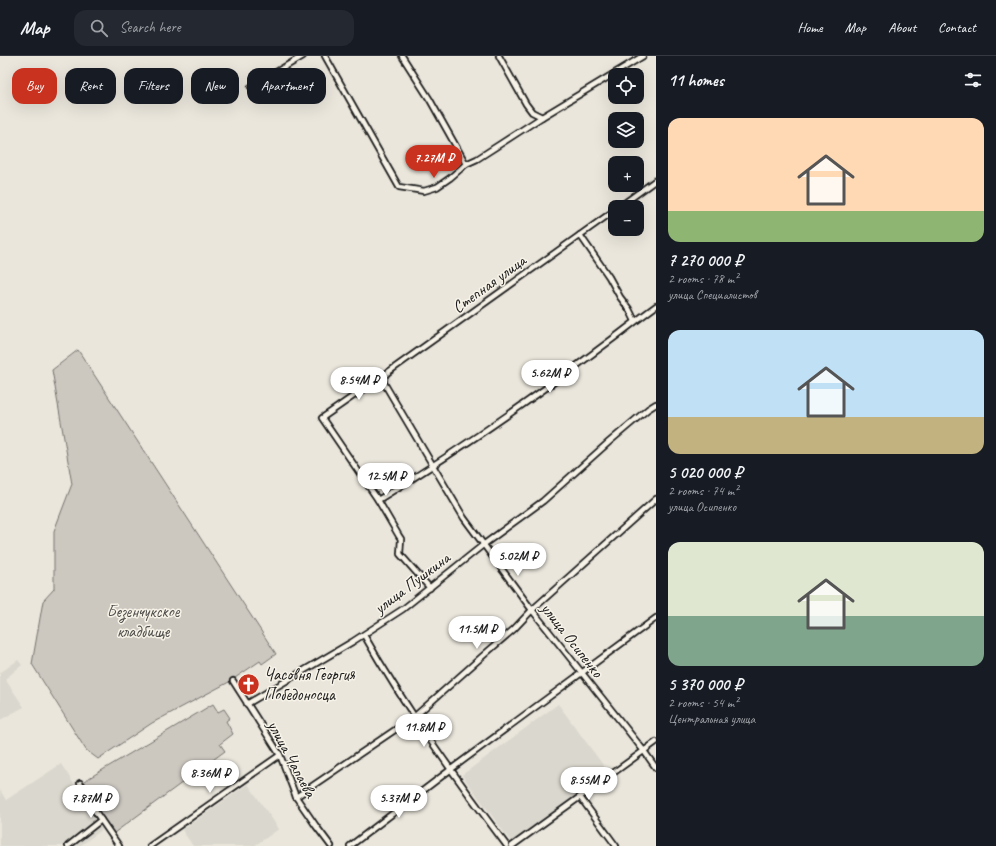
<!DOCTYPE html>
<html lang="en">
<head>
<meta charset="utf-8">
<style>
  :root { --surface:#171b24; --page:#242831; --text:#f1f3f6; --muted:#9ea1a6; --line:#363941; --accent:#c8321e }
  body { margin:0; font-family:Caveat,sans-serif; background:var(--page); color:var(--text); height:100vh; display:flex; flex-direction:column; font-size:15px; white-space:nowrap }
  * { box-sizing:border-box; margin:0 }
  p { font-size:13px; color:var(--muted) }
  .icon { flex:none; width:22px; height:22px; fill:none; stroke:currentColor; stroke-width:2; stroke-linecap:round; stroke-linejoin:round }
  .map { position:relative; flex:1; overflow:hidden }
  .details { display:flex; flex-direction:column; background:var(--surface); width:340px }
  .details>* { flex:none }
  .top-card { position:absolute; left:12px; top:12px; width:380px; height:36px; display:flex; gap:8px }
  .controls { position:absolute; left:608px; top:12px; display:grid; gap:8px }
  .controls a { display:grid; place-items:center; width:36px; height:36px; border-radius:8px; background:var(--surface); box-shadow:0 4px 16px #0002; font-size:20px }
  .price { position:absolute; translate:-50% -34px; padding:0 9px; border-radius:14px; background:#fff; color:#222; font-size:13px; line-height:26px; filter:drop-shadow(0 1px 2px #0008) }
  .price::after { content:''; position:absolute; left:50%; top:24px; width:12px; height:9px; margin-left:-6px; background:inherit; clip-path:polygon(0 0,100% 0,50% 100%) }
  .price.current { background:var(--accent); color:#fff }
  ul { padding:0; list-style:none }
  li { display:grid; align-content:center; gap:8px; height:212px; padding:0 12px }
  li span { display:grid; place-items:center; height:124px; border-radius:12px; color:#555 }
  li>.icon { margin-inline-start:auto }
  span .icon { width:72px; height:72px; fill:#fffc; stroke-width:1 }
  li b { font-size:17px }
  h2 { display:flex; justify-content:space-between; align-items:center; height:48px; padding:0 12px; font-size:17px }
  .chip { padding:0 14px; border-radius:12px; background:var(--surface); box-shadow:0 4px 16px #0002; font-size:14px; line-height:36px }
  .chip.current { background:var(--accent); color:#fff }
  header { display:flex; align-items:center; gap:24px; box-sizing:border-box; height:56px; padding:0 20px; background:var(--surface); border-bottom:1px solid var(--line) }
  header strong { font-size:19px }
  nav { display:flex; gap:22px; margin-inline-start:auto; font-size:14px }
  .search { width:280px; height:36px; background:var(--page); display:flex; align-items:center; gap:10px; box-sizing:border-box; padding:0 14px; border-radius:12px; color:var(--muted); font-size:15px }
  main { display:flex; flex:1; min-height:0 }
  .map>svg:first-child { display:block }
  .built { fill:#dad7ce }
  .green { fill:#ccc8c0; stroke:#74726e }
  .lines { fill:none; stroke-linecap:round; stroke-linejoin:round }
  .minor-casing { stroke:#1c1c1c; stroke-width:8 }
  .minor { stroke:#f7f3e8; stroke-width:4.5 }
  .labels { text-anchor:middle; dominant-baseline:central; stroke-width:3; stroke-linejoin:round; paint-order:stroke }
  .street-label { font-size:17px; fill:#1c1c1c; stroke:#f7f3e8 }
  .park-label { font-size:17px; fill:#51504d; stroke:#f7f3e8 }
  .poi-label { font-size:17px; fill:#1c1c1c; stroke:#f7f3e8; text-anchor:start }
</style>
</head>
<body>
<header>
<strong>Map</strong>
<div class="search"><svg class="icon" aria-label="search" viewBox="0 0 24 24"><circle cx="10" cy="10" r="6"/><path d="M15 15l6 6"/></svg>Search here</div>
<nav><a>Home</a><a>Map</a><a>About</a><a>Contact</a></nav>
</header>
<main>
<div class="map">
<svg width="656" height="790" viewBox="0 0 656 790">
  <rect width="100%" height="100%" fill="#eae6dc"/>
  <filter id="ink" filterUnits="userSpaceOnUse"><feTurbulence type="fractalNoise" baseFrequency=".025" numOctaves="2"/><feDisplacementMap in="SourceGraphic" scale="8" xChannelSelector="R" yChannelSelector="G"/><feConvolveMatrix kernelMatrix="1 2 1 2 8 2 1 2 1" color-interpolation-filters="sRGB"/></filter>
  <g filter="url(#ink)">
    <g class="built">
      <path d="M18 604 22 609 5 623 24 651 0 664V617Z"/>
      <path d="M558 648 609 717 512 787 462 719Z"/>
      <path d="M61 708 103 773 80 790H0V734L6 744Z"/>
      <path d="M248 728 279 773 254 790H193L182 774Z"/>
    </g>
    <g class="green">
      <path d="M78 294 276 598 262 608 260 605 229 626 152 667 98 703 86 694 32 608 43 545 54 533V475L72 428 52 314Z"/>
      <path d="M213 648 218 656 224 653 230 662 226 665 233 678 220 688 225 695 114 777 97 753 84 725Z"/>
    </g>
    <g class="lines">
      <defs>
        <g id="minor">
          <path d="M325 0 399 131 424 135 437 131 450 122 466 108 477 103 542 61 643 0"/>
          <path d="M402 0 430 44 466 108"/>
          <path d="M499 0 526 48 532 56 542 61"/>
          <path d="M251 31 303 0"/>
          <path d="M619 151 656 124"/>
          <path d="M615 154 387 317 384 321V327L464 462 532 554 644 695 656 712"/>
          <path d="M580 179 609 221 620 241 629 253 635 265"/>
          <path d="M385 318 322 362 378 444 399 480 401 483 400 498 430 532"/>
          <path d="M378 444C455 397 530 345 603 290 621 277 638 263 656 250"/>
          <path d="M364 579C406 653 456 722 507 790"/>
          <path d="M233 625 280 699 296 741 316 770 331 790"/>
          <path d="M247 648 352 586 403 553 483 489 543 445 609 386 648 353 656 348"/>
          <path d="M80 727 88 745 119 790"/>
          <path d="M296 741 414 661 485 598 514 573 532 554 656 443"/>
          <path d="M580 741 616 790"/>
          <path d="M68 790 101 764"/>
          <path d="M150 790 280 699"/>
          <path d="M350 790 450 714 656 562"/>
          <path d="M512 790 656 686"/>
        </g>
      </defs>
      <use href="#minor" class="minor-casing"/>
      <use href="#minor" class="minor"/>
    </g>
  </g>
  <defs>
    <symbol id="church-disc" viewBox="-11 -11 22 22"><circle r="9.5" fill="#c8321e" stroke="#f7f3e8"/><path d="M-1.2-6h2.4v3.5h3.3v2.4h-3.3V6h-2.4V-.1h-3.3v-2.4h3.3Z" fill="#fff"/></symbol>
  </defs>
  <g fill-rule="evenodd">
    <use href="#church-disc" x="236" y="616" width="25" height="25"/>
  </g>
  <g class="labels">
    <g class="street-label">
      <text transform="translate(489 228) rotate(-36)">Степная улица</text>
      <text transform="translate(412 527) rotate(-37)">улица Пушкина</text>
      <text transform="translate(572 584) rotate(52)">улица Осипенко</text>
      <text transform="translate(292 703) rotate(62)">улица Чапаева</text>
    </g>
    <g class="park-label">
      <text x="143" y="555">Безенчукское<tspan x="143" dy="20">кладбище</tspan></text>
    </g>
    <g class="poi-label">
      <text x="264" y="618">Часовня Георгия<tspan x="264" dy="20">Победоносца</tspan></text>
    </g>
  </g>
</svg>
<div class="controls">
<a><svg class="icon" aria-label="locate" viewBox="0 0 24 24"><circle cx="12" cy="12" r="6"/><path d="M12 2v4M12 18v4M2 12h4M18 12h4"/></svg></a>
<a><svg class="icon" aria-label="layers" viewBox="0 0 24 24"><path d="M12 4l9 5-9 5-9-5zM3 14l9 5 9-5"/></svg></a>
<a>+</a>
<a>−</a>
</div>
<b class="price current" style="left:434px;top:123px">7.27M ₽</b>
<b class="price" style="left:550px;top:338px">5.62M ₽</b>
<b class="price" style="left:359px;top:345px">8.54M ₽</b>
<b class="price" style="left:386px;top:441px">12.5M ₽</b>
<b class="price" style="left:518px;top:521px">5.02M ₽</b>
<b class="price" style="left:477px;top:594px">11.5M ₽</b>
<b class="price" style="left:424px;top:692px">11.8M ₽</b>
<b class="price" style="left:210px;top:738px">8.36M ₽</b>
<b class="price" style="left:589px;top:745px">8.55M ₽</b>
<b class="price" style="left:91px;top:763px">7.87M ₽</b>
<b class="price" style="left:399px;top:763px">5.37M ₽</b>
<div class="top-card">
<a class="chip current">Buy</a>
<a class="chip">Rent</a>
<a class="chip">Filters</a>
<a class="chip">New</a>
<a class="chip">Apartment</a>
</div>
</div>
<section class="details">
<h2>11 homes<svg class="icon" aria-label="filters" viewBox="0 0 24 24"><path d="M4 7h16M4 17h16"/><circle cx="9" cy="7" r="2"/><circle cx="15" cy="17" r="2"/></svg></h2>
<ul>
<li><span style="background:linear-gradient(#ffd9b3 75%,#8fb573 0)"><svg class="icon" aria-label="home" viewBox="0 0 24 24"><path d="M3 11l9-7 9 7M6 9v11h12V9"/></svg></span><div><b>7 270 000 ₽</b><p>2 rooms · 78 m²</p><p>улица Специалистов</p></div></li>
<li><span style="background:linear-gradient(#bfe0f5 70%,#c2b280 0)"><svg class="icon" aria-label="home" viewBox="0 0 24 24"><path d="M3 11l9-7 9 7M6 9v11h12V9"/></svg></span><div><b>5 020 000 ₽</b><p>2 rooms · 74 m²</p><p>улица Осипенко</p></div></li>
<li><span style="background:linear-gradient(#dfe7d0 60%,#7fa58c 0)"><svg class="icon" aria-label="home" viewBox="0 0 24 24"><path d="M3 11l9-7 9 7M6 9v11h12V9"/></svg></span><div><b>5 370 000 ₽</b><p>2 rooms · 54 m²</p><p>Центральная улица</p></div></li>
</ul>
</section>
</main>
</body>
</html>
